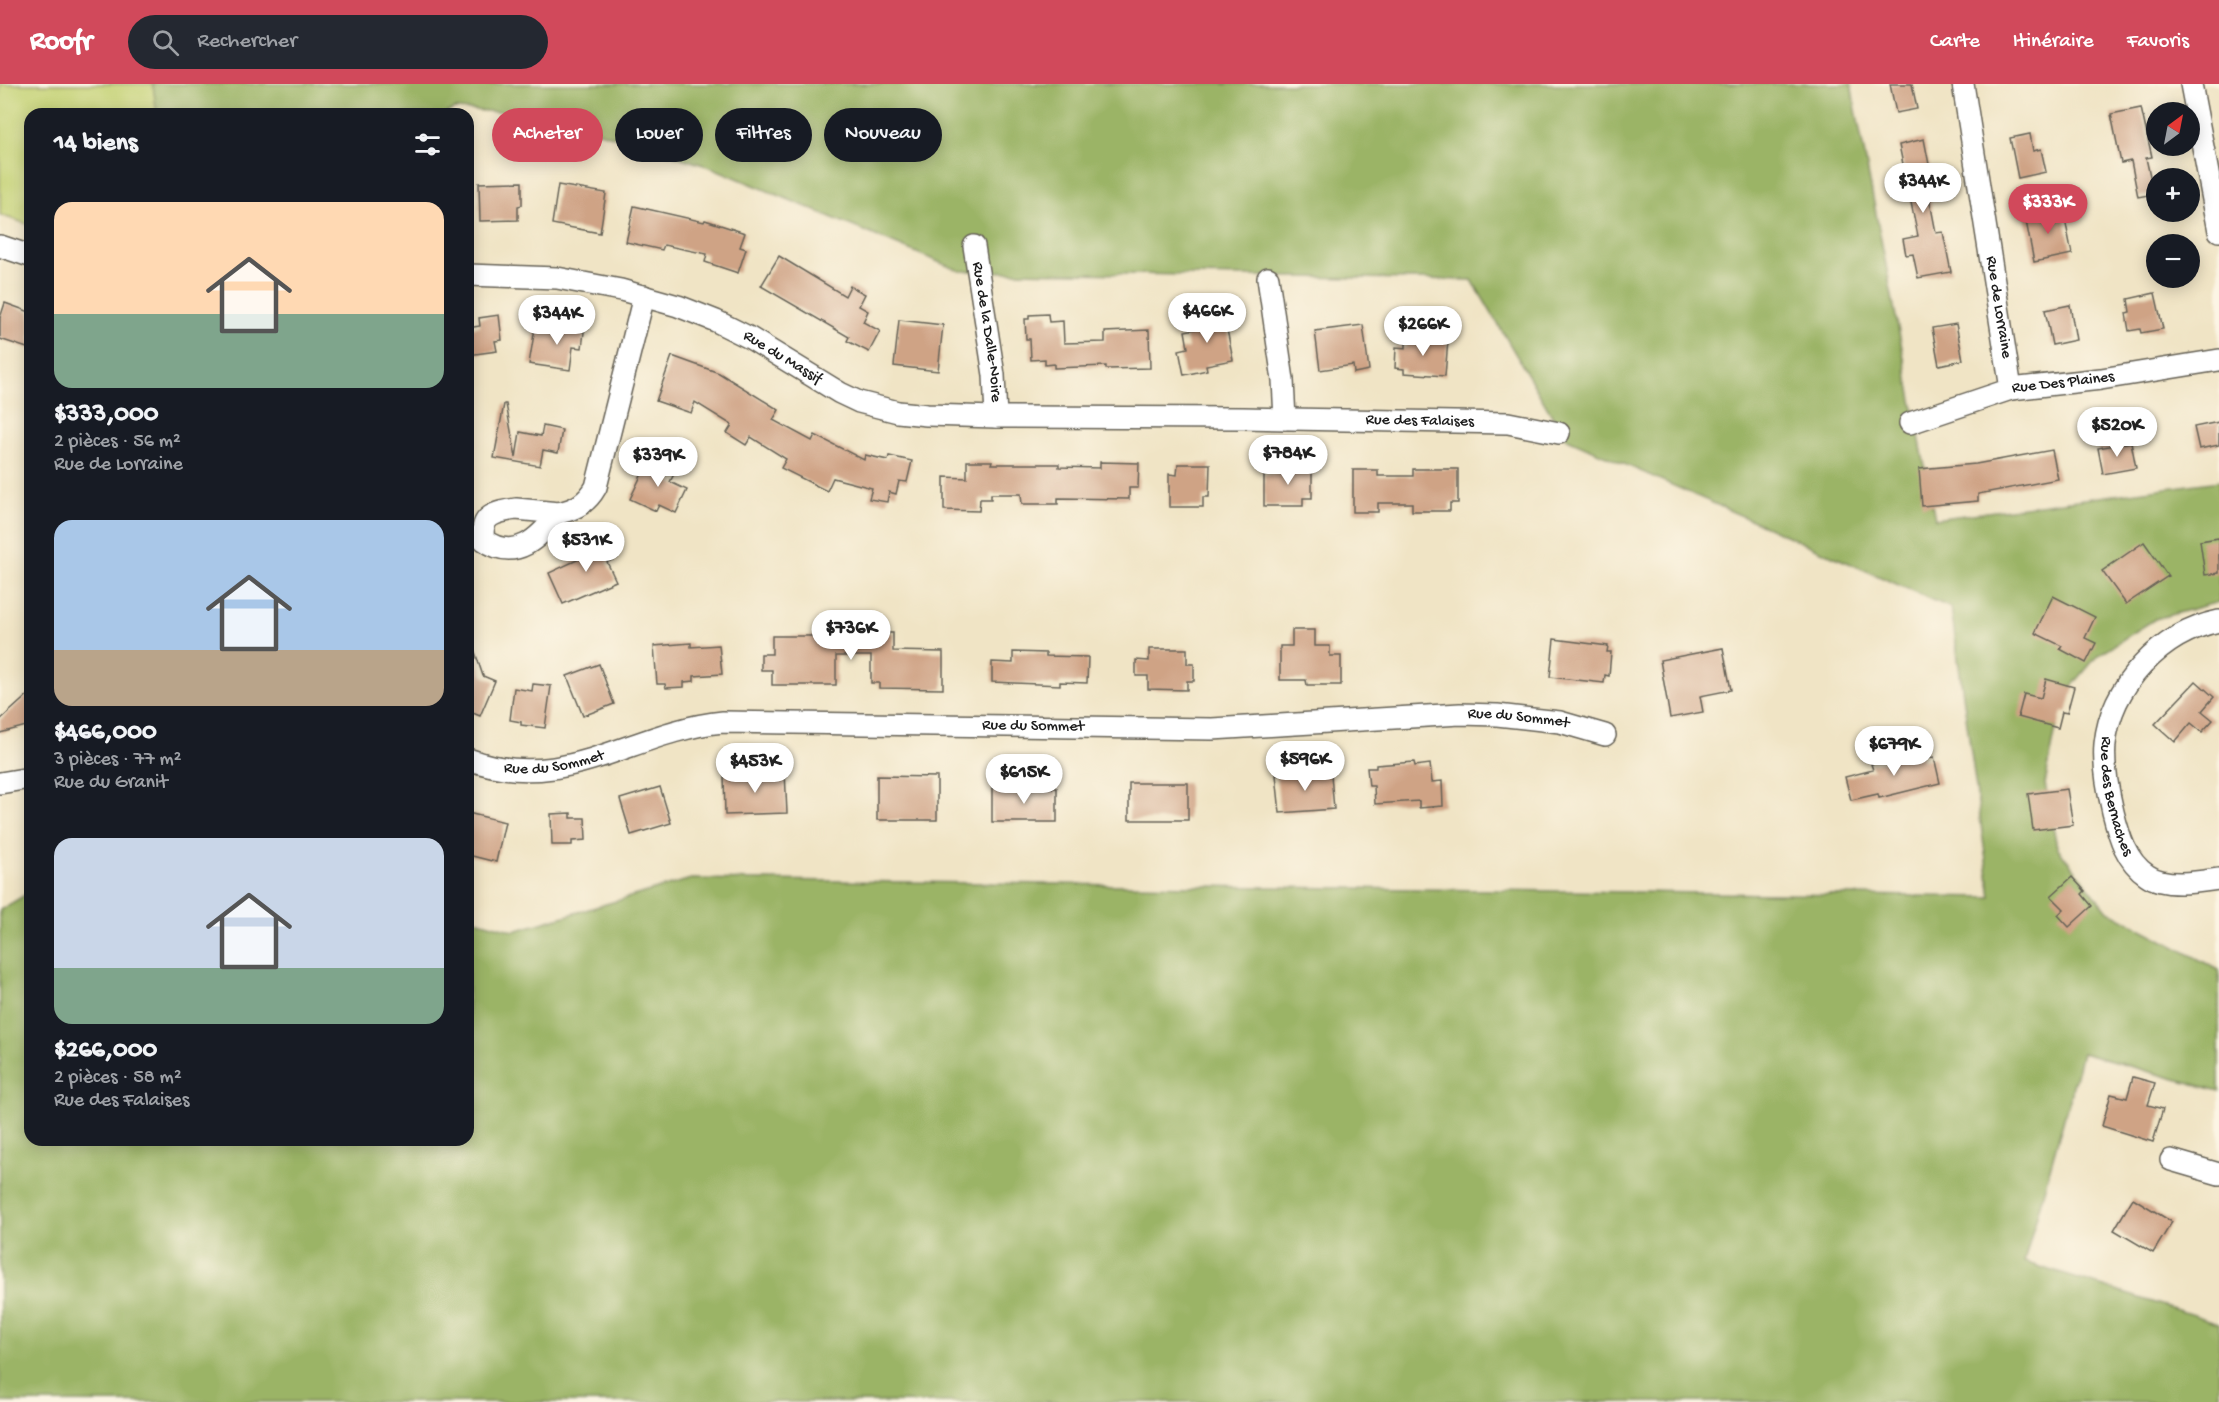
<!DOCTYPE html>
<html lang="fr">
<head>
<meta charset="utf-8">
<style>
  :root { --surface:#171b24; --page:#242831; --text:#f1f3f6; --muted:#9ea1a6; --accent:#d1495b }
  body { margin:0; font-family:"Gochi Hand",sans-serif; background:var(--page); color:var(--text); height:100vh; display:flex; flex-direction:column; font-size:22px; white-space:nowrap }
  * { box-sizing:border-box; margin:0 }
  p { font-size:20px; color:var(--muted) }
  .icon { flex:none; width:33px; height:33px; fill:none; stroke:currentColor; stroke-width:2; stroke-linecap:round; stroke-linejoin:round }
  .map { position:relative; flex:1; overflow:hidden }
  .drawer { position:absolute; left:24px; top:24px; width:450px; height:1038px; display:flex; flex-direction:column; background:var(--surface); border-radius:18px; box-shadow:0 3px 15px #0003 }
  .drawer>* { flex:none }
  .top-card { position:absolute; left:492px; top:24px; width:570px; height:54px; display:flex; gap:12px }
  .needle { width:39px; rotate:32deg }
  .controls { position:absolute; left:2146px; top:18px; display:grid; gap:12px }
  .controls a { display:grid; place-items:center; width:54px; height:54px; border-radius:50%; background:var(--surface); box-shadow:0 3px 15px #0003; font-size:30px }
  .price { position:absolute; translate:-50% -51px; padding:0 14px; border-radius:21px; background:#fff; color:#222; font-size:20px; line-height:39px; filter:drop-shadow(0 2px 3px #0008) }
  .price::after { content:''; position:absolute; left:50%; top:36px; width:18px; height:14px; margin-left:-9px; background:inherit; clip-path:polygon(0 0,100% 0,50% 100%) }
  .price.active { background:var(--accent); color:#fff }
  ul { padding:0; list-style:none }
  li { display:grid; align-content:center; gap:12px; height:318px; padding:0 30px }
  li span { display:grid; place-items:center; height:186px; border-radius:18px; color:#555 }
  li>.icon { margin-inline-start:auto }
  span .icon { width:108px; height:108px; fill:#fffc; stroke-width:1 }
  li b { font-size:26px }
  h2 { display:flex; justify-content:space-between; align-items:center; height:72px; padding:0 30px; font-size:26px }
  .chip { padding:0 21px; border-radius:27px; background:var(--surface); box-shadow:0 3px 15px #0003; font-size:21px; line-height:54px }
  .chip.active { background:var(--accent); color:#fff }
  header { display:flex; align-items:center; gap:36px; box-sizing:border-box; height:84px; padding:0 30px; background:var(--accent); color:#fff }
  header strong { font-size:28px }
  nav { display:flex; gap:33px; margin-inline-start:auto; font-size:21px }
  .search { width:420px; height:54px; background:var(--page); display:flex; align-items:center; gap:15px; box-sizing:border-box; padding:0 21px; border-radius:33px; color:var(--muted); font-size:22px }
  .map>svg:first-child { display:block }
  .green { fill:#c4d274; stroke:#707748; stroke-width:1.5 }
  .forest { fill:#9bb466; stroke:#5c6841; stroke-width:1.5 }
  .building { fill:#cfa385 }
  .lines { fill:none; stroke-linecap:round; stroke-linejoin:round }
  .minor-casing { stroke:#666257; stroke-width:24 }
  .minor { stroke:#fff; stroke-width:21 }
  .labels { text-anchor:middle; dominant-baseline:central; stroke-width:6; stroke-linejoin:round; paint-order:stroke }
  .street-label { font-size:16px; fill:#1c1c1c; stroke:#fcf5e5 }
</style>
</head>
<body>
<header>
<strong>Roofr</strong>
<div class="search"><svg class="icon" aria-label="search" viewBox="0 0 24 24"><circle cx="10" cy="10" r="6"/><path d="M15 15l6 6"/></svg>Rechercher</div>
<nav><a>Carte</a><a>Itinéraire</a><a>Favoris</a></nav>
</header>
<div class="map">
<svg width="2219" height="1318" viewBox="0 0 2219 1318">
  <rect width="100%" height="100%" fill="#fcf5e5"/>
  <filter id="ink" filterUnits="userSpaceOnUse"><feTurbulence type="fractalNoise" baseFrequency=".0167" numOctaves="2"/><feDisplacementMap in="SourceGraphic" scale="12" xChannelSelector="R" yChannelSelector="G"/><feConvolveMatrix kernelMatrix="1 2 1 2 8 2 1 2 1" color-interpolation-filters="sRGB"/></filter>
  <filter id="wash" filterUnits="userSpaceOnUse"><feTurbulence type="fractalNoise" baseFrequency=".008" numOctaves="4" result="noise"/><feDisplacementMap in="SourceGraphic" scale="24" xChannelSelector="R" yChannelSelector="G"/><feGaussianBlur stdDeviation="1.35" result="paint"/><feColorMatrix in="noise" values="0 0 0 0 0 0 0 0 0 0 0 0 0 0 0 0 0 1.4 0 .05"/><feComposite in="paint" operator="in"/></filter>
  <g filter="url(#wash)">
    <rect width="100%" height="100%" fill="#f0e4c5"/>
    <path class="green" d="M0 0H153L157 30H30V141L0 131Z"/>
    <path class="forest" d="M153 0H1851L1935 435 2219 397V518L2155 535 2098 571 2062 614 2045 700 2057 763 2108 827 2219 886V1007L2082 969 2024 1178 2219 1239V1318H0V826L30 808V1056H468V834L514 847 691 795 1991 813 1951 524 1565 354 1472 196 960 187 713 84 546 31 455 25 443 30H157Z"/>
    <g id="blocks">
      <g class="building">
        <path d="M1890 0H1912L1917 25 1896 29Z"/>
        <path d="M2141 24 2152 73 2146 74 2154 110 2138 113 2131 77 2121 79 2111 30Z"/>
        <path d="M2030 50 2033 67 2041 65 2046 88 2018 94 2010 54Z"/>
        <path d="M1924 55 1934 106 1928 107 1936 149 1943 148 1951 188 1918 194 1913 170 1906 171 1903 155 1918 152 1899 61Z"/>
        <path d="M522 98V121L518 122V136L480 137 479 99Z"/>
        <path d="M558 101 606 109 600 149 552 140Z"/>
        <path d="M634 122 704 138 705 136 745 149 740 163 746 165 738 189 705 178 707 170 664 161 662 166 626 158Z"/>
        <path d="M2063 125 2072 170 2034 178 2025 132Z"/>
        <path d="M779 172 845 212 850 202 865 210 859 222 868 227 863 238 880 247 869 268 847 257 849 253 761 202Z"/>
        <path d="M2155 209 2163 245 2141 249 2140 245 2129 247 2126 229 2130 228 2128 215Z"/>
        <path d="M5 219 30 228V265L0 255V234Z"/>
        <path d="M2070 221 2076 256 2052 261 2045 226Z"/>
        <path d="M1223 225 1233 276 1206 281 1207 286 1184 291 1179 266 1188 264 1185 247 1206 243 1203 229Z"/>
        <path d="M1048 230 1049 238 1063 237 1064 259 1105 258V248L1149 246 1150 284 1106 285V282L1054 284V280L1045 281V275L1031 276 1030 255H1026L1025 235H1029V231Z"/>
        <path d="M499 231 502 256 495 257 497 267 468 271V244L480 242 479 234Z"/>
        <path d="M899 236 943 241 938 287 894 282Z"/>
        <path d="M562 237 585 240 582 264 573 263 570 286 529 280 535 244 561 248Z"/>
        <path d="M1956 240 1963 276 1939 281 1932 244Z"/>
        <path d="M1363 241 1369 286 1354 289 1353 281 1320 286 1315 247Z"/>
        <path d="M1406 253 1448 256 1445 292 1404 289V285L1395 284 1396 263 1406 264Z"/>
        <path d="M672 272 719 289 779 326 773 336 812 357 815 351 864 376 865 371 888 376 889 372 912 377 907 398 899 397 896 410 889 408 887 418 869 415 872 404 833 394 827 407 781 384 786 375 751 353 746 361 727 349 732 341 695 318 691 329 656 317Z"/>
        <path d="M504 320H506L516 374 520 348 541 352 543 342 562 346 558 369 543 366 540 382 494 374Z"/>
        <path d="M2219 338V361L2199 365 2194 343Z"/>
        <path d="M2131 358 2136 384 2103 390 2098 364Z"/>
        <path d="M2052 366 2058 395 1978 410V417L1922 422 1919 385 1976 380Z"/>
        <path d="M650 373 676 386 670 398 687 406 676 429 659 421 656 427 630 415Z"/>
        <path d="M967 377H992L991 380H1059V383L1100 384V378L1139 379 1138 404H1129V415L1058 414V420H1022L1021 410H991V415H980L979 427 944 426V393L967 394Z"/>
        <path d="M1178 380H1210L1209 413H1203V423H1169V390L1177 391Z"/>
        <path d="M1278 380 1312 381V414H1303V422H1264V390H1278Z"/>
        <path d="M1413 385H1458V419H1450V427H1412V419H1378V428H1353V386H1378V392H1413Z"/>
        <path d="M608 453 617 474 607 478 616 497 563 520 549 489 588 471 585 466 595 462 593 459Z"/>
        <path d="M2219 454V489L2205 491 2200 457Z"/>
        <path d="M2144 458 2168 492 2126 520 2102 487Z"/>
        <path d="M2053 512 2095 533 2085 554 2096 559 2086 579 2060 565 2062 562 2035 549Z"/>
        <path d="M1292 546H1315V562H1330V572H1341V601H1307L1306 596H1280V562H1292Z"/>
        <path d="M864 549H893V567L943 568V605L879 604V599H871V572H836V601H772V586H761V570H772V552H864Z"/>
        <path d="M1554 555 1608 562 1607 568H1611L1609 592 1605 591 1604 599 1550 593Z"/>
        <path d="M468 556H471L483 592 495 597 480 632 468 627Z"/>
        <path d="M691 559V563L719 561 722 590 694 592V597L684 598V603L666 604 665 600H657L654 562Z"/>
        <path d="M1723 564 1731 606 1700 612 1703 628 1670 634 1660 576Z"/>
        <path d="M1149 565H1187V580H1194V597H1187V606L1148 605V592H1136V576L1149 577Z"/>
        <path d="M1013 568 1046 569V572L1088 573 1087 599 1060 598V601L992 598V578L1013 579Z"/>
        <path d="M599 580 614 620 583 632 567 592Z"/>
        <path d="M2046 595 2074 603 2067 629 2062 628 2058 644 2018 633 2024 610 2041 614Z"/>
        <path d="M2196 597 2214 613 2202 627 2213 636 2202 648 2191 639 2175 658 2155 640Z"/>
        <path d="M533 600 551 602 545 644 521 641V638L510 636 514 604 532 607Z"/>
        <path d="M30 609V641L0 649V636Z"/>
        <path d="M1920 668 1922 676 1934 673 1940 699 1879 714 1878 710 1851 716 1845 693 1873 686 1871 680Z"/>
        <path d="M1414 678 1415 682 1430 680 1432 698 1442 697 1443 722 1419 724V717L1375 720 1374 702H1369L1367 684H1376V681Z"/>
        <path d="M1319 687V691H1331L1334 725 1280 729 1276 691Z"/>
        <path d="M785 688 787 729 725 731 724 690Z"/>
        <path d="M877 692 937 693V736H877Z"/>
        <rect x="1129" y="699" width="59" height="37"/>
        <path d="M660 703 671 739 631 751 620 715Z"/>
        <path d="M992 703 1057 704V738H992Z"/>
        <path d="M2067 705 2073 741 2033 746 2028 710Z"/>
        <path d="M468 729 505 738 496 778 468 771Z"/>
        <path d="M571 729V734H585L586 756 572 757V761H552L551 730Z"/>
        <path d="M2072 793 2085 807 2082 810 2092 822 2069 843 2058 831 2064 825 2051 812Z"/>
        <path d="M2133 993 2155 999 2148 1021 2163 1025 2153 1058 2102 1042 2111 1010 2127 1014Z"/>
        <path d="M2133 1114 2172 1138 2153 1169 2114 1146Z"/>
      </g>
    </g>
  </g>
  <g filter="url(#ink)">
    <use href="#blocks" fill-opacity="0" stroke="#666257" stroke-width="1.5"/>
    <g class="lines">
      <defs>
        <g id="minor">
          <path id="s1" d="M1963 0 2011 305"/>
          <path d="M2191 0 2219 147"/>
          <path d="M0 162 30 172"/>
          <path id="s2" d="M974 162 994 291 996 333"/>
          <path id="s3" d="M468 191 557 194 621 206 678 222 716 237 750 254 840 309 859 318 898 328 927 331 996 333 1243 334 1508 339 1559 349"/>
          <path d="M1268 194 1283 296 1285 335"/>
          <path id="s4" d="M1910 339 2011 305 2101 295 2219 276"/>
          <path d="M516 425 559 429C540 453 516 479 484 456 479 431 496 428 516 425Z"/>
          <path d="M559 429C576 425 587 419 596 403L644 212"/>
          <path id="s5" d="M2219 537C2161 549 2111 601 2105 660 2103 682 2108 707 2113 728 2119 752 2126 777 2147 791 2165 804 2199 798 2219 795"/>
          <path id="s6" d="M468 675C565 711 631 647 723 638L1212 645 1460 630 1497 631 1560 638 1605 651"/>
          <path d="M0 699 30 694"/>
          <path d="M2171 1076 2219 1090"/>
        </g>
      </defs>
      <use href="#minor" class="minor-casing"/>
      <use href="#minor" class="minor"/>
    </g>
  </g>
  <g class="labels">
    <g class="street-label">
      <text stroke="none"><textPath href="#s1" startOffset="226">Rue de Lorraine</textPath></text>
      <text stroke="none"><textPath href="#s2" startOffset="87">Rue de la Dalle-Noire</textPath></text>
      <text stroke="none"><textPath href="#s3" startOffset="330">Rue du Massif</textPath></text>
      <text stroke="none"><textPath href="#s4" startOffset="159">Rue Des Plaines</textPath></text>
      <text stroke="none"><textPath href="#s3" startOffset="981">Rue des Falaises</textPath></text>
      <text stroke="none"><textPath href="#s6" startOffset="1059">Rue du Sommet</textPath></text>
      <text stroke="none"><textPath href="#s6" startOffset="573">Rue du Sommet</textPath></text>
      <text stroke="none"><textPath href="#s6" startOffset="88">Rue du Sommet</textPath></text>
      <text stroke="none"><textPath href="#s5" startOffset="232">Rue des Bernaches</textPath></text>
    </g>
  </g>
</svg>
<div class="controls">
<a><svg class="needle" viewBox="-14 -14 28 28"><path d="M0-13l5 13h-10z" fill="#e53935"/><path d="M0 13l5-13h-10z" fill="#9ea1a6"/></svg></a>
<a>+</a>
<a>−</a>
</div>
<b class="price" style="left:1923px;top:130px">$344K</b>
<b class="price active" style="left:2048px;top:151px">$333K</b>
<b class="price" style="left:1207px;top:260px">$466K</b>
<b class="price" style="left:557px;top:262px">$344K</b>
<b class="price" style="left:1423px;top:273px">$266K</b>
<b class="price" style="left:2117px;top:374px">$520K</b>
<b class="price" style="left:1288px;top:402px">$784K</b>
<b class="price" style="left:658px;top:404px">$339K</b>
<b class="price" style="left:586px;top:489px">$531K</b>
<b class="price" style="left:851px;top:577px">$736K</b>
<b class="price" style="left:1894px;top:693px">$679K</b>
<b class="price" style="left:1305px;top:708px">$596K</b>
<b class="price" style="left:755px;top:710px">$453K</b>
<b class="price" style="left:1024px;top:721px">$615K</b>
<div class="top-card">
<a class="chip active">Acheter</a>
<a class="chip">Louer</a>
<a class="chip">Filtres</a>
<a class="chip">Nouveau</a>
</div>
<section class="drawer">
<h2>14 biens<svg class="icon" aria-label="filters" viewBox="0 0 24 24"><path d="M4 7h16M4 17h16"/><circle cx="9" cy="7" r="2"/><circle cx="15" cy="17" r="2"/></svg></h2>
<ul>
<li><span style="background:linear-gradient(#ffd9b3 60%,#7fa58c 0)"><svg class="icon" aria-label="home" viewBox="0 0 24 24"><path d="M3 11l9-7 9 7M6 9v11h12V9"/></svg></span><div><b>$333,000</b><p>2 pièces · 56 m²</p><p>Rue de Lorraine</p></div></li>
<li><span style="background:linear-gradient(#a9c7e8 70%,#b9a48a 0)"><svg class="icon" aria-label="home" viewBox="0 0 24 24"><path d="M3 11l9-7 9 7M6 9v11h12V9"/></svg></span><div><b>$466,000</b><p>3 pièces · 77 m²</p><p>Rue du Granit</p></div></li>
<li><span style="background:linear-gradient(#c9d6e8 70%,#7fa58c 0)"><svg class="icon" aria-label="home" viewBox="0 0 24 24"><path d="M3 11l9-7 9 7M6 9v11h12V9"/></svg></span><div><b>$266,000</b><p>2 pièces · 58 m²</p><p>Rue des Falaises</p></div></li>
</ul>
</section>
</div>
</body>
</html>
